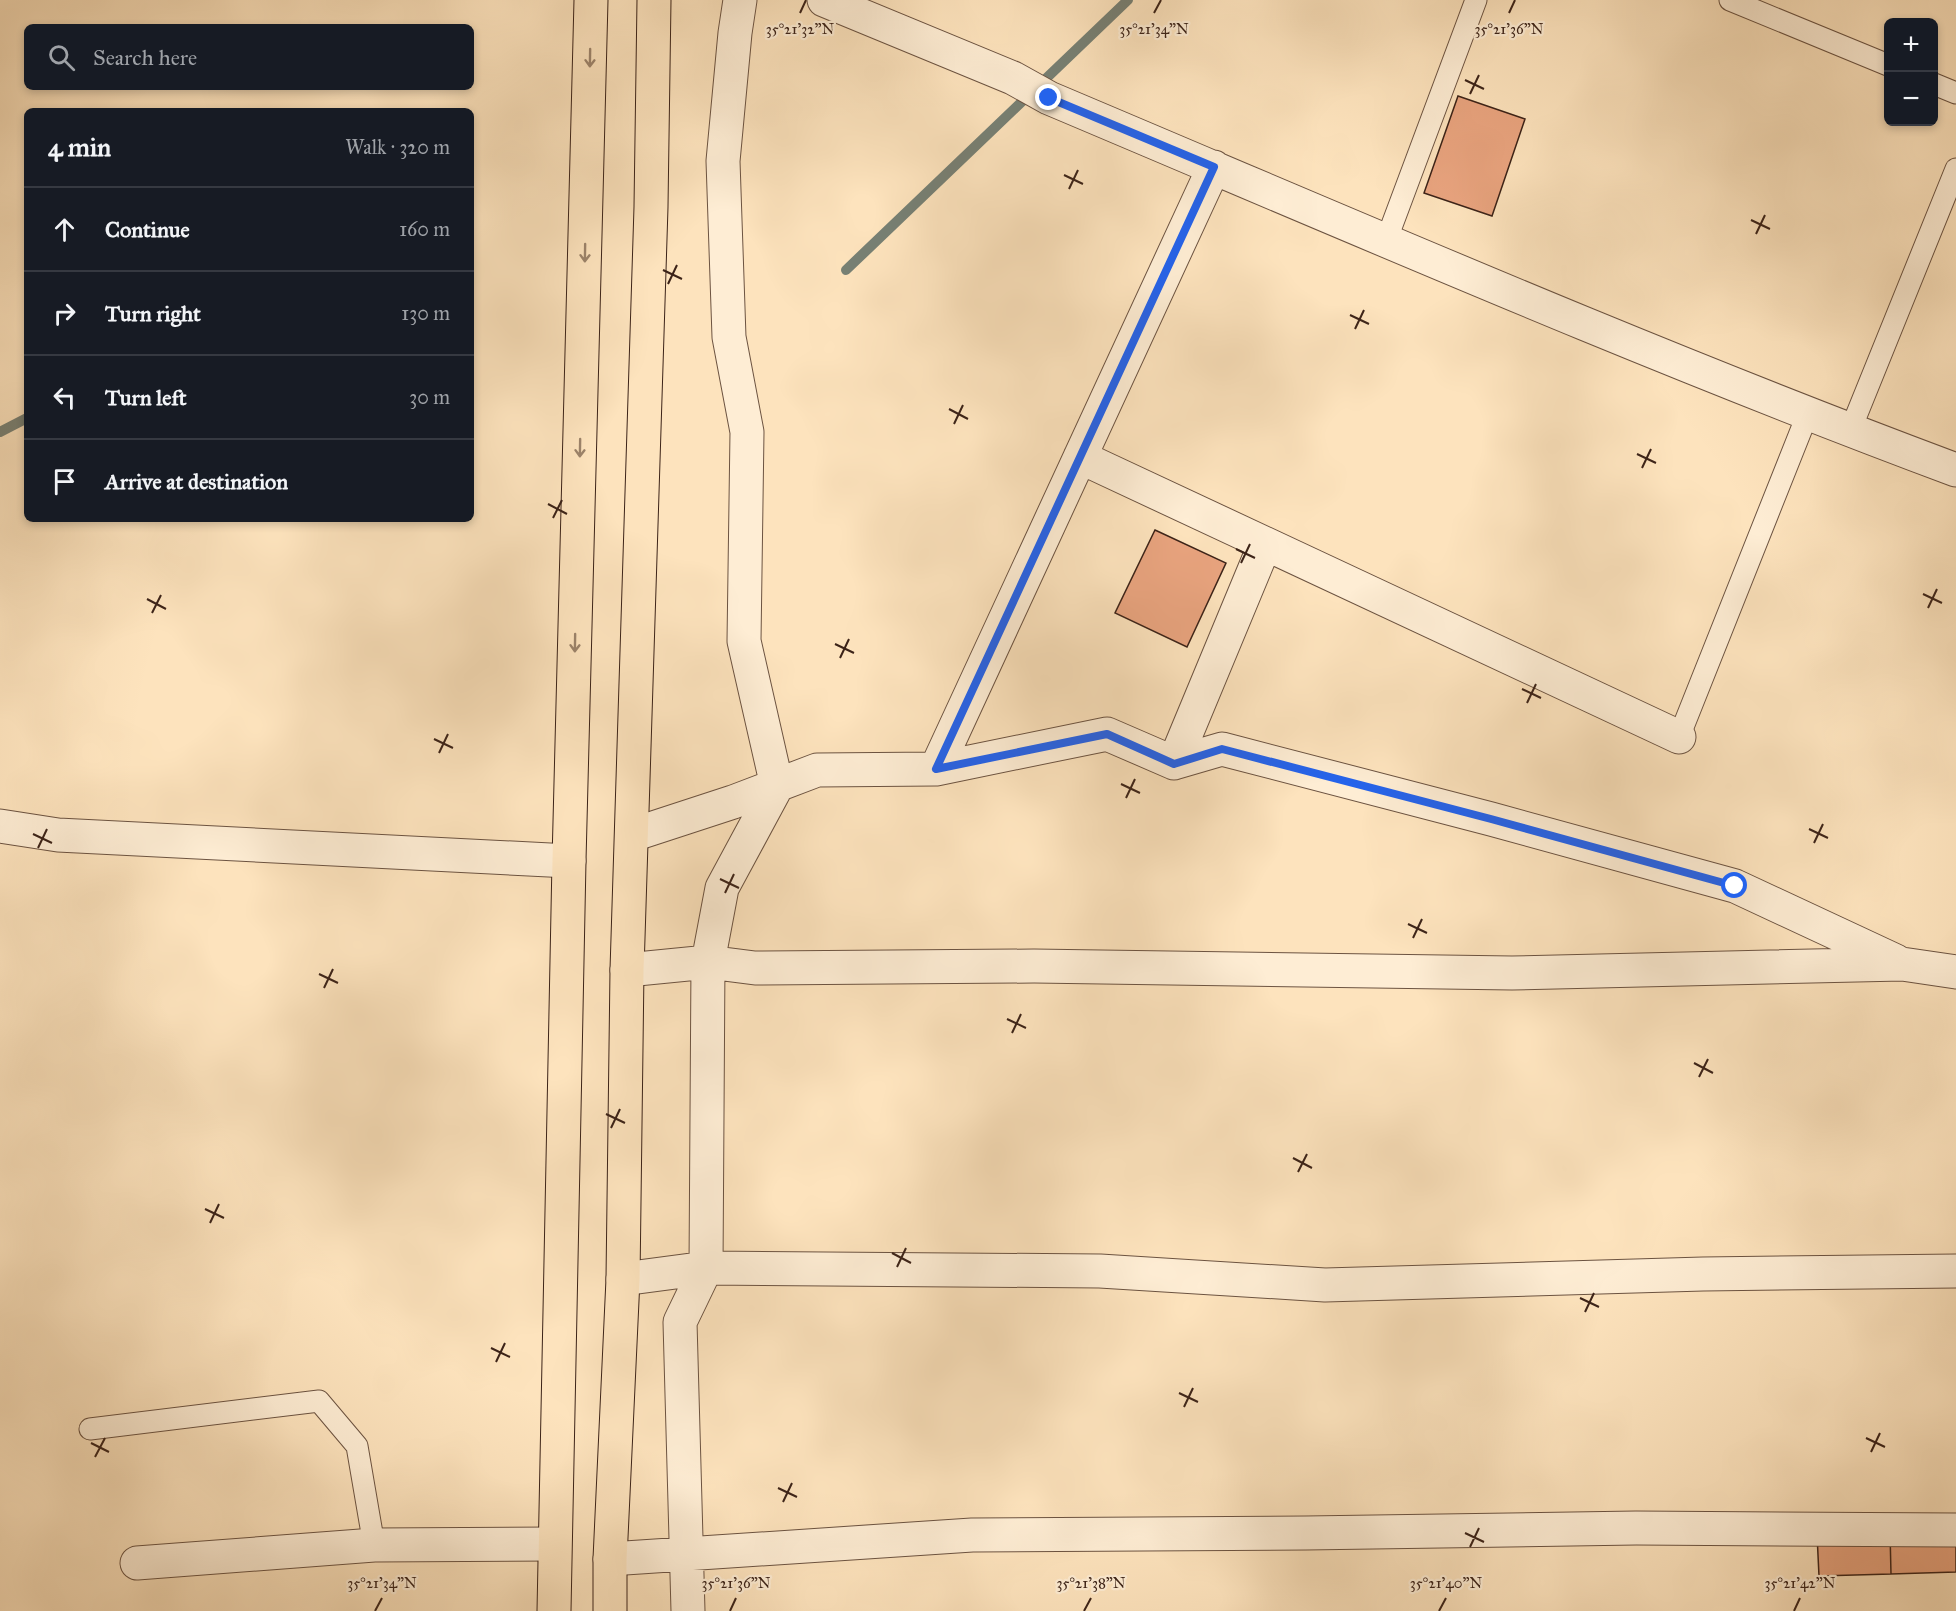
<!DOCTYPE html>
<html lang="en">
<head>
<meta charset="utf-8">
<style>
  :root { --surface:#171b24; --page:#242831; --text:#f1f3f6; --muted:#9ea1a6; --line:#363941 }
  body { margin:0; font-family:"IM FELL Great Primer",serif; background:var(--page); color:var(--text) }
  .controls { position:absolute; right:18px; top:18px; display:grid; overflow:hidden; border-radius:9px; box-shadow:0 3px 9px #0003 }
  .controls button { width:54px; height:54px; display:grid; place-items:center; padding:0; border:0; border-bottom:2px solid var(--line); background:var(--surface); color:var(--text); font:30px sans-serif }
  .stop { position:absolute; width:18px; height:18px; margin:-14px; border:4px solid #2563eb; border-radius:50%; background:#fff }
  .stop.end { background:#2563eb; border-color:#fff; box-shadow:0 2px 6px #0008 }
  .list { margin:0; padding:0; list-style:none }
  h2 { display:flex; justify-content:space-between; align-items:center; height:78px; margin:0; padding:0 24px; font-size:26px }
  h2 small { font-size:20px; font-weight:400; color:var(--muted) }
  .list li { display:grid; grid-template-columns:39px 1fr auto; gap:18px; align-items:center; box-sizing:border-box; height:84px; padding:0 24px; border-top:2px solid var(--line) }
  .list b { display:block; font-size:22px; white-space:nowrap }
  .list em { font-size:20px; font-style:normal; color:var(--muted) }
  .icon { flex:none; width:33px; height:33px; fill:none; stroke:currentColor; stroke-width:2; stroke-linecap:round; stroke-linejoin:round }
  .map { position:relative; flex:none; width:1956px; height:1611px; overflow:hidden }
  .search { position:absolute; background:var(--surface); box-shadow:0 3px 9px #0003; left:24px; top:24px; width:450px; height:66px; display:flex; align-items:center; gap:15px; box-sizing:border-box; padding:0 21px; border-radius:9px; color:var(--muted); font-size:22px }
  .panel { position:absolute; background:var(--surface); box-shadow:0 3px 9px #0003; left:24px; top:108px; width:450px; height:414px; border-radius:9px }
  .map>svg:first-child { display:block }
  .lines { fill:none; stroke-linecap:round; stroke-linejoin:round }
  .stream { stroke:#778074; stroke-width:10 }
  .building { fill:#e9a47f; stroke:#3c2318; stroke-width:1.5 }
  .service-casing { stroke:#6c5341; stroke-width:23 }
  .minor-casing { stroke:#6c5341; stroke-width:35 }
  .trunk-casing { stroke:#3c2318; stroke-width:35 }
  .service { stroke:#feedd4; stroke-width:21 }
  .minor { stroke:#feedd4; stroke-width:33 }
  .trunk { stroke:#fde3bd; stroke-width:33 }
  .oneway { stroke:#9c836a }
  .route { stroke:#2563eb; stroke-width:8 }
  .ticks { fill:none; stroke:#3c2318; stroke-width:2 }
  .ticks-label { font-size:15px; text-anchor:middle; fill:#3c2318; stroke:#feedd4; stroke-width:4.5; stroke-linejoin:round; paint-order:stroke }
</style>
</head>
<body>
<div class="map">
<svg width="1956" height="1611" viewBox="0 0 1956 1611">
  <rect width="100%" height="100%" fill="#fde3bd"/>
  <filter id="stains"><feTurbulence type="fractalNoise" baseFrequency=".00333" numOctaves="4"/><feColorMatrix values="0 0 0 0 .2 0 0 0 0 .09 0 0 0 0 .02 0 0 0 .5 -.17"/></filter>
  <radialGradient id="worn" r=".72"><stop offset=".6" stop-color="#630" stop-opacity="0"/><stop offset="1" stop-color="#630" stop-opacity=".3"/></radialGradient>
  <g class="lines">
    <path class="stream" d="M846,270L1128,0
      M0,432L27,418"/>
  </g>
  <path class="building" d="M1458,96L1525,119L1492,216L1424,193Z
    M1155,530L1226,563L1187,647L1115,613Z
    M1956,1530V1572L1891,1574L1890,1532Z
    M1890,1532L1891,1574L1819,1576L1817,1534Z"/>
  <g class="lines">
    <defs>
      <path id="service" d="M1730,0L1888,65
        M1934,84L1956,93
        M1386,241L1476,0
        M1850,431L1956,169
        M1679,737L1808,413
        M90,1429L319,1401L357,1446L374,1545"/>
      <path id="minor" d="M824,0L1013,78L1049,98C1350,225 1650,356 1956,470
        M1080,457L1679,737
        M1174,763L1265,544
        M936,769L1214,167
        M0,826L58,835L569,861
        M632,835L733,802L817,770L936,769L1107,734L1174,763L1222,749L1491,819L1735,886L1896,961
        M627,970L708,962L755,968L1034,966L1512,973L1902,964L1956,972
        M623,1279L706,1268L1100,1271L1325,1285L1703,1274L1956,1271
        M610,1559L972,1535L1306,1533L1636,1528L1956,1530
        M137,1563L374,1545L554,1544
        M688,1611L680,1322L706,1268L708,962L722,888L777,786L744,641L747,432L729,337L723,161L735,33L740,0"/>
      <path id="trunk" d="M554,1611L569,861L591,0
        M610,1611V1559L623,1279L627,970L651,207L654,0"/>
    </defs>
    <use href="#service" class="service-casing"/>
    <use href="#minor" class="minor-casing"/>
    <use href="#trunk" class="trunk-casing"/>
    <use href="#service" class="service"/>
    <use href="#minor" class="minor"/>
    <use href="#trunk" class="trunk"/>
  </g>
  <defs><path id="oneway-shaft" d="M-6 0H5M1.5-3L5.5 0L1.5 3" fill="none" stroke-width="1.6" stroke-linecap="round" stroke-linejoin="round" transform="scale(1.5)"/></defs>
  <g class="oneway">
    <use href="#oneway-shaft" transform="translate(590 58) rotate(91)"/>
    <use href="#oneway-shaft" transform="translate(585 253) rotate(91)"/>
    <use href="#oneway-shaft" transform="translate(580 448) rotate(91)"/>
    <use href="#oneway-shaft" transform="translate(575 643) rotate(91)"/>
  </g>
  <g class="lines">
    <path class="route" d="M1049,98L1214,167L936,769L1107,734L1174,764L1222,749L1491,819L1735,886"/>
  </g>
  <path class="ticks" d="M800,13L806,0M1154,13L1161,0M1509,13L1515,0M1465,80L1484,89M1470,94L1479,75M1064,175L1083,184M1069,189L1078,170M1751,220L1770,229M1756,234L1765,215M663,270L682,279M668,284L677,265M1350,315L1369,324M1355,329L1364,310M949,409L968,419M954,424L963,405M1637,454L1656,463M1642,468L1651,449M548,504L567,514M553,518L562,500M1236,549L1255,558M1241,563L1250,544M1923,594L1942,603M147,599L166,609M1928,608L1937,589M152,613L161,595M835,644L854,653M840,658L849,639M1522,689L1541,698M1527,703L1536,684M434,739L453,748M439,753L448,734M1121,784L1140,793M1126,798L1135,779M1809,829L1828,838M33,834L52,843M1814,843L1823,824M38,848L47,829M720,879L739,888M725,893L734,874M1408,924L1427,933M1413,938L1422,919M319,974L338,983M324,988L333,969M1007,1019L1026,1028M1012,1033L1021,1014M1694,1063L1713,1073M1699,1077L1708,1059M606,1114L625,1123M611,1128L620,1109M1293,1158L1312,1168M1298,1172L1307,1154M205,1209L224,1218M210,1223L219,1204M892,1253L911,1263M897,1267L906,1248M1580,1298L1599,1307M1585,1312L1594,1293M491,1348L510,1357M496,1362L505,1343M1179,1393L1198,1402M1184,1407L1193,1388M1866,1438L1885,1447M91,1443L109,1452M1871,1452L1880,1433M95,1457L105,1438M778,1488L797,1497M783,1502L792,1483M1465,1533L1484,1542M1470,1547L1479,1528M375,1611L382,1598M730,1611L736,1598M1084,1611L1091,1598M1439,1611L1446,1598M1794,1611L1800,1598"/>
  <g class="ticks-label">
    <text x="800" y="34">35°21'32"N</text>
    <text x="1154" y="34">35°21'34"N</text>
    <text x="1509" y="34">35°21'36"N</text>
    <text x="382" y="1588">35°21'34"N</text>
    <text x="736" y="1588">35°21'36"N</text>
    <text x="1091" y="1588">35°21'38"N</text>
    <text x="1446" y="1588">35°21'40"N</text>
    <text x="1800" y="1588">35°21'42"N</text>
  </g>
  <rect width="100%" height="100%" filter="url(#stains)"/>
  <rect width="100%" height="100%" fill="url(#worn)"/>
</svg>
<div class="controls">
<button>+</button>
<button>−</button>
</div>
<div class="stop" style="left:1735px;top:886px"></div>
<div class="stop end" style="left:1049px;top:98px"></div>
<div class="search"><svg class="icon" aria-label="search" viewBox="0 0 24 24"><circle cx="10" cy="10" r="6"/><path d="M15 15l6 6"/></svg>Search here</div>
<section class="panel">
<h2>4 min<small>Walk · 320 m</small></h2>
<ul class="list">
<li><svg class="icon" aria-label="ahead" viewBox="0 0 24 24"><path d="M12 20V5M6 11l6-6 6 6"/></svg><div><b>Continue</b></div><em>160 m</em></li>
<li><svg class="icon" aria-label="right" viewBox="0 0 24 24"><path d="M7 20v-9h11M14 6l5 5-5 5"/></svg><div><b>Turn right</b></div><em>130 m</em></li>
<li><svg class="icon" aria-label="left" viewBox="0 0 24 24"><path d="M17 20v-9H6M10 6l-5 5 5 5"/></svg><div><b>Turn left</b></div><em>30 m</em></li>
<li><svg class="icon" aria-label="arrive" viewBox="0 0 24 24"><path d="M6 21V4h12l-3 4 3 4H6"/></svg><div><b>Arrive at destination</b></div></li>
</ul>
</section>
</div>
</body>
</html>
